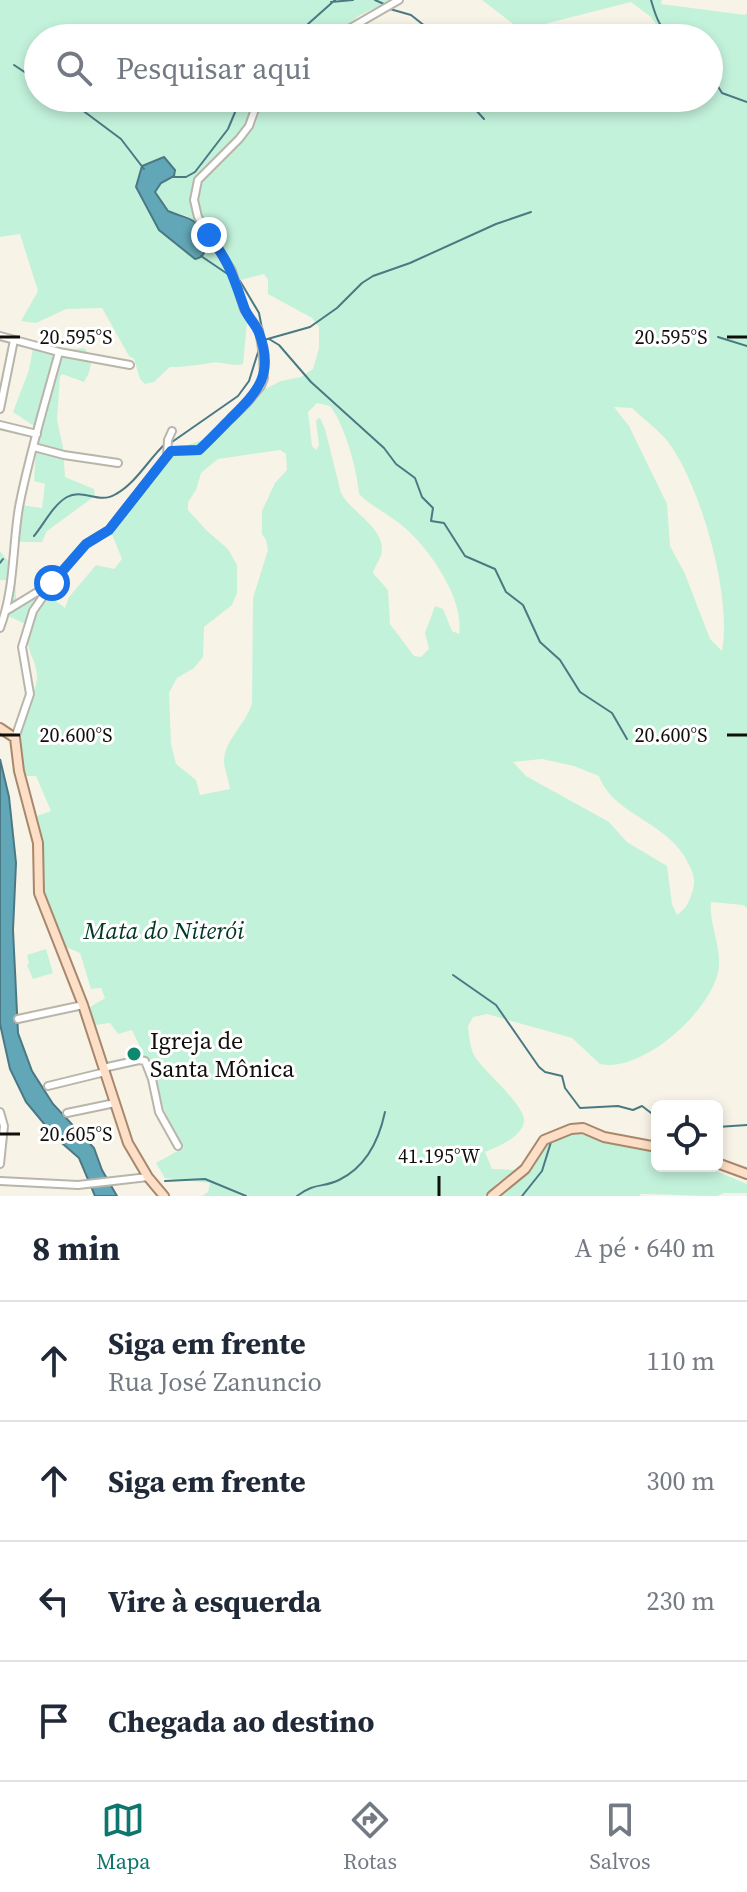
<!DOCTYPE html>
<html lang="pt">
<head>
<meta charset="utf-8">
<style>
  :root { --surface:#fff; --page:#f2f2f3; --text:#1f2937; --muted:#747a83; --line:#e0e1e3; --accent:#0f766e }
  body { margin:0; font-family:"Source Serif 4",serif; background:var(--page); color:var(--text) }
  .controls { position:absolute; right:24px; bottom:24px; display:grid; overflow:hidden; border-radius:12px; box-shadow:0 4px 12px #0003 }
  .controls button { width:72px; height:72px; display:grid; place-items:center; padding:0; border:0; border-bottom:2px solid var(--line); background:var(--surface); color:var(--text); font:40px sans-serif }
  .stop { position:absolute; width:24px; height:24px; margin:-18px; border:6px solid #1a73e8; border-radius:50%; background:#fff }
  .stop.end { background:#1a73e8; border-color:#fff; box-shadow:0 2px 8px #0008 }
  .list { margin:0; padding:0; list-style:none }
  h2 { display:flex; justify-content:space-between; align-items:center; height:104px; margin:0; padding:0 32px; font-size:34px }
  h2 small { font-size:26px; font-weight:400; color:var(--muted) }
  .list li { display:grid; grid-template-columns:52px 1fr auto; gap:24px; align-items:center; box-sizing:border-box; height:120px; padding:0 32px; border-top:2px solid var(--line) }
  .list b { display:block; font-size:30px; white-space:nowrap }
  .list p { margin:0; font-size:26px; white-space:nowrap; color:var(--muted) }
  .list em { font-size:26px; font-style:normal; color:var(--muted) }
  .icon { flex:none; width:44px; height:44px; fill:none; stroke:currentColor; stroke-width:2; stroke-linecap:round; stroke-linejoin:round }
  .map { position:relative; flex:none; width:747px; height:1196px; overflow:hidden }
  .search { position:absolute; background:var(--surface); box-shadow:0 4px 12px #0003; left:24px; right:24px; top:24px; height:88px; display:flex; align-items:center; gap:20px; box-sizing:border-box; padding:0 28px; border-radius:44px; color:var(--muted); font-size:30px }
  .sheet { height:584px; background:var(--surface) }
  nav { display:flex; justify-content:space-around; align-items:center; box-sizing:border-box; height:112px; border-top:2px solid var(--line); background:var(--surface); font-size:22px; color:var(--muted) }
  nav a { display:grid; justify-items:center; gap:4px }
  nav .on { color:var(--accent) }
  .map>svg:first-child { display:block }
  .green { fill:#c3f2db; fill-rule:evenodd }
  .water { fill:#62a7b7; stroke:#4a7984; stroke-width:2 }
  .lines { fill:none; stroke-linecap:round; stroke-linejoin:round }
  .stream { stroke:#4a7984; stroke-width:2 }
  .minor-casing { stroke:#b9b5aa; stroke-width:10 }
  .major-casing { stroke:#a8886c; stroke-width:12 }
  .minor { stroke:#fff; stroke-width:6 }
  .major { stroke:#fcdfc6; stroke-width:8 }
  .route { stroke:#1a73e8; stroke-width:10 }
  .ticks { fill:none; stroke:#110f0c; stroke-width:3 }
  .poi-dot { fill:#0d8a6d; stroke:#fff; stroke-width:3 }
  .labels { text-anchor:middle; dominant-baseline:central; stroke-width:6; stroke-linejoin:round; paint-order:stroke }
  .park-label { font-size:24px; font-style:italic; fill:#013624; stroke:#fff }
  .poi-label { font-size:24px; fill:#110f0c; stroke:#fff; text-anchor:start }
  .ticks-label { font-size:20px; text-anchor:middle; fill:#110f0c; stroke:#fff; stroke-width:6; stroke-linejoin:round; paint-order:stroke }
</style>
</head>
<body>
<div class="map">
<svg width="747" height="1196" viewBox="0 0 747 1196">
  <rect width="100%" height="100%" fill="#f8f3e7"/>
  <path class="green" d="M0,0H392L360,15L332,36L341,38H38V98H709V38H665L651,17L631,2L521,30L482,0H662L661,4L745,15L747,13V908L743,905L711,902C709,923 720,943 719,964C718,1006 643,1074 600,1064L572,1038L487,1014L473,1017L468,1026C469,1035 470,1049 475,1057C484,1071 527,1107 524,1122C521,1138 498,1146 485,1152L492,1169L516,1170L497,1183L487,1196H202L208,1192L210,1183L165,1178L156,1163L183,1148C161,1111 151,1068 132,1030L118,1034L110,1023L95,1025L90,1007L105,998L101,988L91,989L80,953L66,947L41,890L34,817L51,811L36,776H27C16,745 20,731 30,701C33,693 37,685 37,677C36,652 20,652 34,622L23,623L4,614L9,580H0V551L15,570L16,600L42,590L65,608L69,597L96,565L114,569L122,559L111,532L130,496L171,451L214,436L226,420L263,390L281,381L301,377L313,369L319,348V327L312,318L268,294V280L264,274L233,282L247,322L243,364C232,367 222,361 210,363C197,365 185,367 170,367L154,382L145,384L140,379L134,359L129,356L102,308L66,309L36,323L21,321L38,291L20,234L0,237ZM164,157L175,170L172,179L161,183L155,191L168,211L187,216L199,258L195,259L155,224L141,197L137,179L142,166ZM317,403L330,406C345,425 357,470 359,494C372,507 390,515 404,527C429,548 465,600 459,634L452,631L443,609L435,606L425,633L429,649L421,657L414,656L390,624L388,590L373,573C375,565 382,558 382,549C382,526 351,512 341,493L325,429L320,418L317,419L316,422L319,445L316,450L312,446L308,412ZM614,407L632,408C644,420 662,432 671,446C702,491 732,597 722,651L710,639L685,574L670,546L667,504L629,426ZM280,450L286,454L287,470L275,483L262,511V534L266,540L268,550L253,598L252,703C247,723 223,741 224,763C225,771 229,781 230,789L200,795L196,780L176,764L171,744L169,693L177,678L194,668L203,657L204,627L232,605L237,593V565L228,549L206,530L188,510V502L196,490L201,473L218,459ZM542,759L574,766L599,776C613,816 672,822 690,867C694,876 695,880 693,890C689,902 687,908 677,915L672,904L667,866L627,842L609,822L526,776L513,762Z
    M33,348L53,352L84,348C95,358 91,371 84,382L62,374L60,377L57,420L63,447L65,477L94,489L95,496L47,531L42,542H17L21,505L42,508L45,484L34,481L37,428L13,412L29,370Z
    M46,949L53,973L33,979L27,965L29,963L27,955Z
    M572,1132L657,1152V1166H704L747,1184V1193H724L717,1196C691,1196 665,1194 640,1194L641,1196H495L516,1179L543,1142Z"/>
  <path class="water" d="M164,157L175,170L174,176L161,183L155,192L168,211C194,222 195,214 207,245C205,252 203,258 195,259L159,230L136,187L142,166Z
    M0,759L9,797L16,863L13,930L18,1033L32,1071L53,1104L94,1148L102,1170L117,1196H95L79,1158L55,1137L26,1102L10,1069L0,1024Z"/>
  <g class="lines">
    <path class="stream" d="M375,0L384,4
      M651,0C656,17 659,30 676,38
      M331,2L353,0
      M390,9L411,15L440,38
      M300,38L308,24L335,0
      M14,65L38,81
      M709,72L722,93L747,102
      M66,98L121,139L144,169
      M465,98L484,119
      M173,177H186L195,172L228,129L241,98
      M201,256L232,277
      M240,281L259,313L264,339
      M718,337L747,346
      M269,339L279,345L311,382L384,448L396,464L415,478L422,497L433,508L431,521L444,523L465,556L495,569L506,592L523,605L540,642L560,660L580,692L612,713L627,739
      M264,340L310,327L337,308L362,283L373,276L410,263L496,224L531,212
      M172,442L238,396L249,381L259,349
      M34,536C44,524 53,505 67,497C83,488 99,505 116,494C136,483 148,460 165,444
      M0,563L3,559
      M453,975L496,1005L539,1067L545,1072L562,1076L565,1088L580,1108L618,1106L633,1110L642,1106L655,1116L657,1126
      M717,1127L747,1125
      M165,1181L205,1179L246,1196
      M297,1196C315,1182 323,1188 339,1180C366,1167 379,1140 385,1112
      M522,1196L542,1171L551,1142"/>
    <defs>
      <path id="minor" d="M333,38L399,0
        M0,336L59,352L130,365
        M0,409L14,340
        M0,425L37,434
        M34,447L64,455L118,463
        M167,456L168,440L172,431
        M6,611L52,583L86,544L109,530L171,451L199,450L247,403L261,386L264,378L263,355L259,330L244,309L232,271L198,217L194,200L198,180L239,139L249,126L259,98
        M0,628C15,588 12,549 19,507C29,455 45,403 59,352
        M15,738L30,694L22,647L33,611L49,588
        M18,1019L83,1005
        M103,1068L139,1060L145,1061L152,1079L159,1112L178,1146
        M48,1086L105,1072
        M0,1112L4,1126L0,1164
        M67,1113L115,1103
        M0,1181L78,1185L148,1177"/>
      <path id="major" d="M0,728L15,738L19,771L38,843L39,893L83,1005L128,1143L148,1177L164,1196
        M717,1163L747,1174
        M492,1196L525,1169L544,1140L571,1129L583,1128L604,1137L657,1147"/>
    </defs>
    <use href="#minor" class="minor-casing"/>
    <use href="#major" class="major-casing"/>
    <use href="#minor" class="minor"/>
    <use href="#major" class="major"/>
  </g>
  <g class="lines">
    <path class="route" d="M52,583L86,544L109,530L171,451L199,450C210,440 220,429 230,419C257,392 275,375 259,333C256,324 247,317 244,307C233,276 229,262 209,235"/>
  </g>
  <path class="ticks" d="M0,337H20M727,337H747M0,735H20M727,735H747M0,1134H20M439,1176V1196"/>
  <circle class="poi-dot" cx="134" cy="1054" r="8"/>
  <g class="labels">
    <g class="park-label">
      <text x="164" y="930">Mata do Niterói</text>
    </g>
    <g class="poi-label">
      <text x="150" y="1040">Igreja de<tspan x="150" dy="28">Santa Mônica</tspan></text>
    </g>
  </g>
  <g class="ticks-label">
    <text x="76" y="344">20.595°S</text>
    <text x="671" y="344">20.595°S</text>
    <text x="76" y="742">20.600°S</text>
    <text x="671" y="742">20.600°S</text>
    <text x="76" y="1141">20.605°S</text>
    <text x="439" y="1163">41.195°W</text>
  </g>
</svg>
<div class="controls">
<button><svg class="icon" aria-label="locate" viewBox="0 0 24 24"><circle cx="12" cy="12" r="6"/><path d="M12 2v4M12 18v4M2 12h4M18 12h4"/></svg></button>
</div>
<div class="stop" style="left:52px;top:583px"></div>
<div class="stop end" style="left:209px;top:235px"></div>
<div class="search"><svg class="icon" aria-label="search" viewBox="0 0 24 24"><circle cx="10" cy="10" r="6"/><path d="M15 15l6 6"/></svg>Pesquisar aqui</div>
</div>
<section class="sheet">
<h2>8 min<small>A pé · 640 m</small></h2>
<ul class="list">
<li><svg class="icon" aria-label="ahead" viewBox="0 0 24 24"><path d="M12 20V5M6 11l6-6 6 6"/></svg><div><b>Siga em frente</b><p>Rua José Zanuncio</p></div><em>110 m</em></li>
<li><svg class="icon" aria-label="ahead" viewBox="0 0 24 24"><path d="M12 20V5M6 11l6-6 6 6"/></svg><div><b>Siga em frente</b></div><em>300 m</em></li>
<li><svg class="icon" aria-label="left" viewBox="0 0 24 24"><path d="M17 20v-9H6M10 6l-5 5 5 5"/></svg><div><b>Vire à esquerda</b></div><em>230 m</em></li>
<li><svg class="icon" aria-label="arrive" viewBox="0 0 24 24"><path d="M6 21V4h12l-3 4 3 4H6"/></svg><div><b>Chegada ao destino</b></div></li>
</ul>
</section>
<nav>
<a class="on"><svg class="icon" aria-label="map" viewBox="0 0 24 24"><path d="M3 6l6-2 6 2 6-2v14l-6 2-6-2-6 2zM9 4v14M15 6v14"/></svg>Mapa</a>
<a><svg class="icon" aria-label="directions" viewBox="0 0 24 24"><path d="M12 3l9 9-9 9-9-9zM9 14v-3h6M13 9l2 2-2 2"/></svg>Rotas</a>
<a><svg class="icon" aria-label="saved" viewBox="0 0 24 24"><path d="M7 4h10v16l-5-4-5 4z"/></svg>Salvos</a>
</nav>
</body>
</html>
